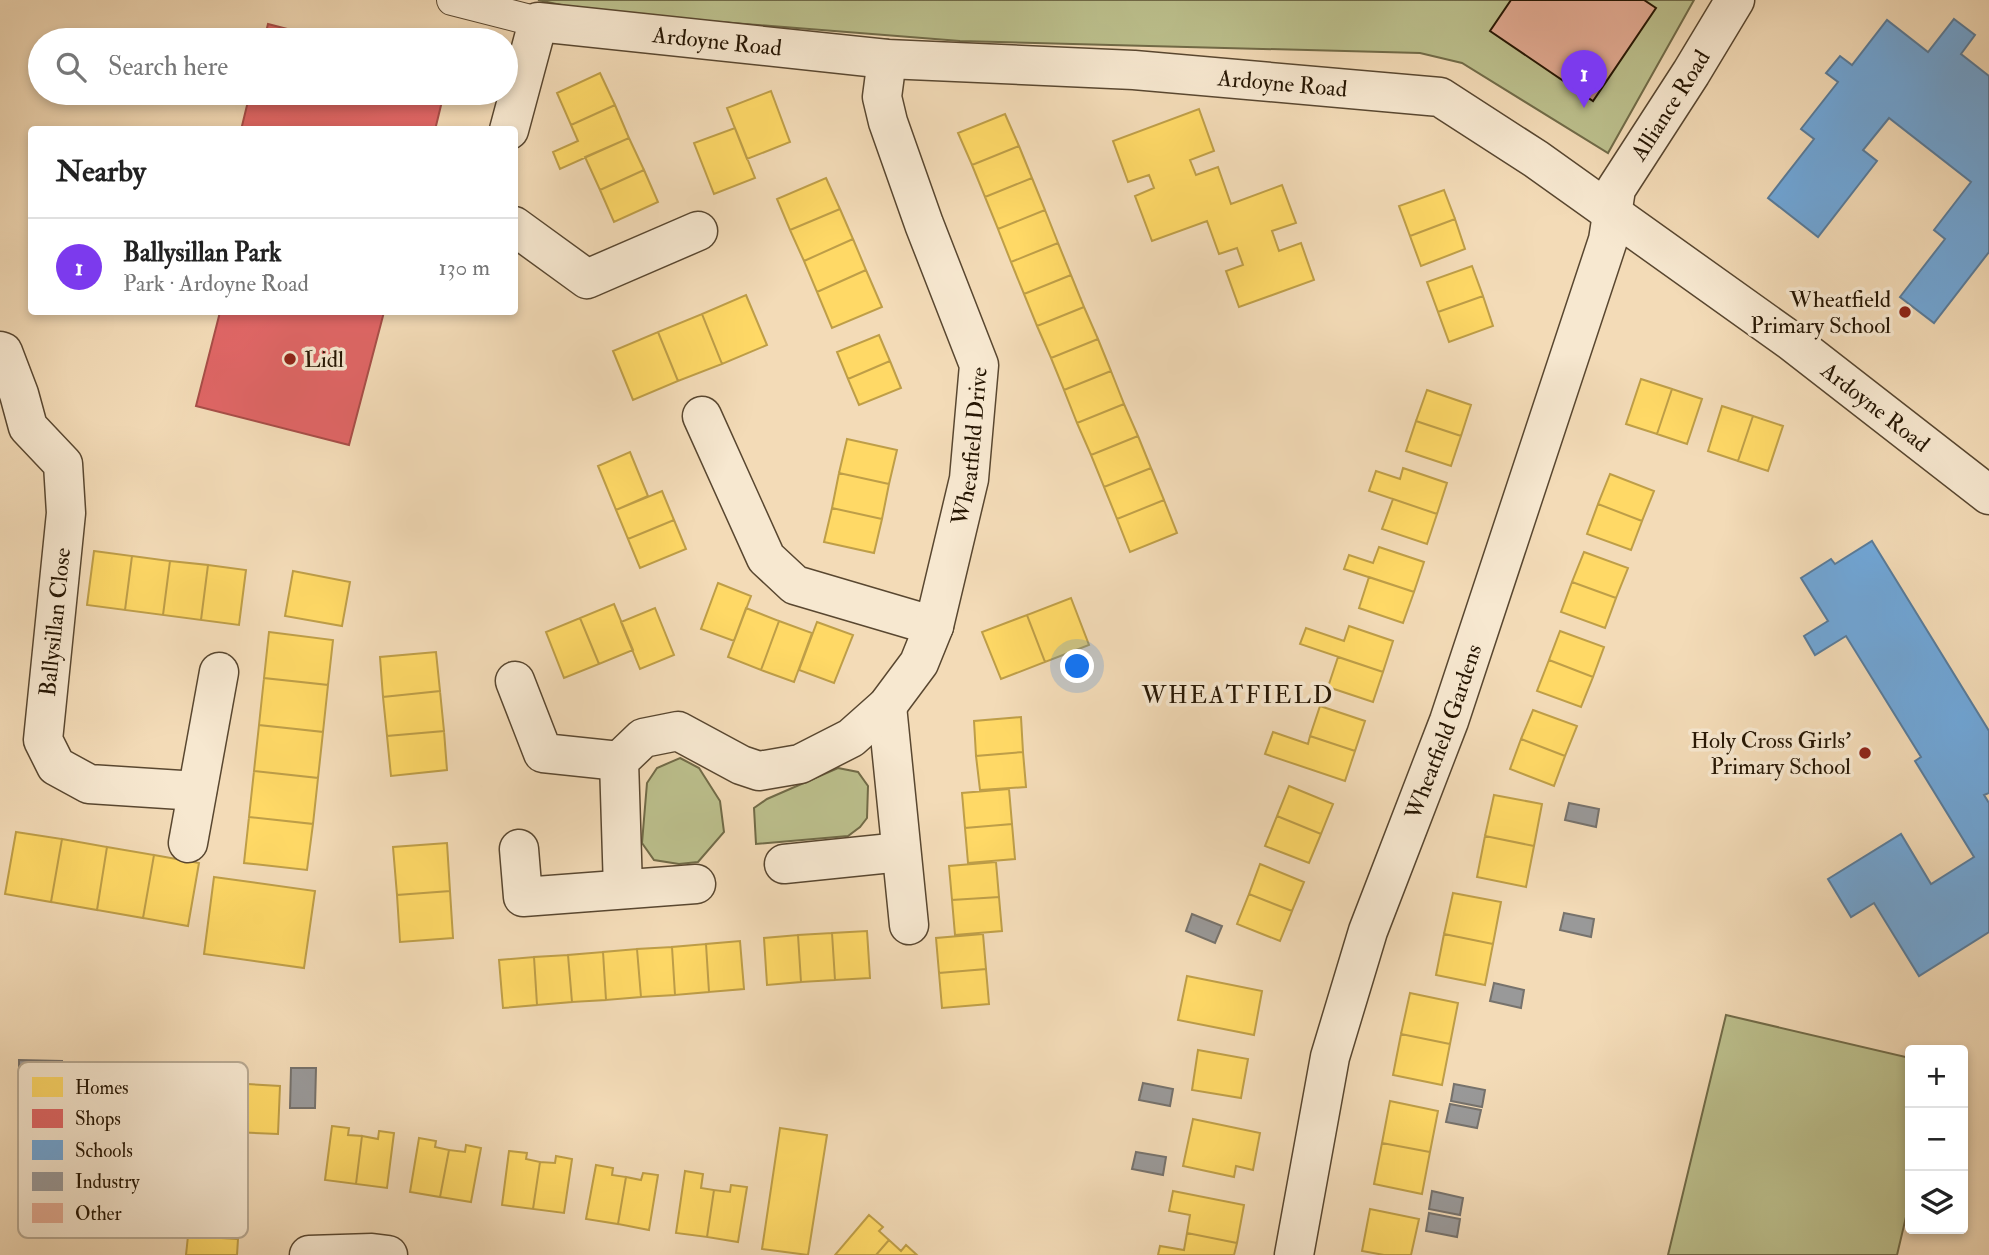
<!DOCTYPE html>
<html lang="en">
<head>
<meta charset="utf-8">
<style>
  :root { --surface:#fff; --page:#f6f6f6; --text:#222; --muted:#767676; --line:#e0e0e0; --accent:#7c3aed }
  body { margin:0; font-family:"IM FELL Double Pica",serif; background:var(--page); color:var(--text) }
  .controls { position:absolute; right:21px; bottom:21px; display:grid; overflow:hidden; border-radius:7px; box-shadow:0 4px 10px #0003 }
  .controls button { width:63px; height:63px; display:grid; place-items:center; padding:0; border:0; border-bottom:2px solid var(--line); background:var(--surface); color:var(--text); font:35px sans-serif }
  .you { position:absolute; left:1078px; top:667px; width:24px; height:24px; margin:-18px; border:5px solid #fff; border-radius:50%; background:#1a73e8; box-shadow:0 0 0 10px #1a73e833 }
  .badge { display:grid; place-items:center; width:46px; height:46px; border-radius:50%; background:var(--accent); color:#fff; font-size:23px; font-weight:700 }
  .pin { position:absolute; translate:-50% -58px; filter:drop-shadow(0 2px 4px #0008) }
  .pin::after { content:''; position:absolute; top:37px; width:24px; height:21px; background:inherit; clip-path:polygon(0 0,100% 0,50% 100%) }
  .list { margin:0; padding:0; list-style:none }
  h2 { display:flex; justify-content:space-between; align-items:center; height:91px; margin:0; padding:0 28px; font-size:30px }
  h2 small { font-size:23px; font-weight:400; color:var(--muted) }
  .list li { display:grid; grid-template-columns:46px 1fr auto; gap:21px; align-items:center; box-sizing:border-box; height:98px; padding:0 28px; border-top:2px solid var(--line) }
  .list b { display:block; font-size:26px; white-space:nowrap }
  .list p { margin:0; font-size:23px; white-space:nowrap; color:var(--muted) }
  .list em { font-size:23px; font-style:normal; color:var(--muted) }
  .icon { flex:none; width:38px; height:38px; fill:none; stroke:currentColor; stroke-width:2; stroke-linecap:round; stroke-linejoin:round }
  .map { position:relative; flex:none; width:1989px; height:1255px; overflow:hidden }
  .search { position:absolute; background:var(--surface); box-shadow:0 4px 10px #0003; left:28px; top:28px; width:490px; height:77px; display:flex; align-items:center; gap:18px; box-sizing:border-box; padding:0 24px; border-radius:38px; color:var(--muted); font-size:26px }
  .panel { position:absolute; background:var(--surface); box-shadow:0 4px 10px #0003; left:28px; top:126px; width:490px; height:189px; border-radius:7px }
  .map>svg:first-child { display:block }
  .green { fill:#bcc08d; stroke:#716b48; stroke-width:2 }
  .homes { fill:#ffd966; stroke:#be9e48; stroke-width:2 }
  .shops { fill:#e06666; stroke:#a84e48; stroke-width:2 }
  .schools { fill:#6fa8dc; stroke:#597c9b; stroke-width:2 }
  .industry { fill:#999; stroke:#76726c; stroke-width:2 }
  .building { fill:#e3ab93; stroke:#261603; stroke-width:2 }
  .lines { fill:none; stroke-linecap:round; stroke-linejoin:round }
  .pedestrian-casing { stroke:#594730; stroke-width:32 }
  .minor-casing { stroke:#594730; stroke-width:41 }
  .pedestrian { stroke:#f7e8d0; stroke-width:30 }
  .minor { stroke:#f7e8d0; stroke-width:38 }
  .poi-dot { fill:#8f2418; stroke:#f7e8d0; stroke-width:2.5 }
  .labels { text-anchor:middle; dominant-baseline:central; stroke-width:7; stroke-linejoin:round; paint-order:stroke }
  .street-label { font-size:23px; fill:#261603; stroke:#f7e8d0 }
  .poi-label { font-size:23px; fill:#261603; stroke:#f7e8d0; text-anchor:end }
  .neighbourhood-label { font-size:24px; letter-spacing:2px; fill:#261603; stroke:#f7e8d0 }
  .key { fill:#f7e8d0; stroke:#b8a992; stroke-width:2 }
  .key-label { font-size:19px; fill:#261603 }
</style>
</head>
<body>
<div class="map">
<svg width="1989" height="1255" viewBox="0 0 1989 1255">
  <rect width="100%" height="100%" fill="#f3dbb7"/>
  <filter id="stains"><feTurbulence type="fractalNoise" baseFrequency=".00286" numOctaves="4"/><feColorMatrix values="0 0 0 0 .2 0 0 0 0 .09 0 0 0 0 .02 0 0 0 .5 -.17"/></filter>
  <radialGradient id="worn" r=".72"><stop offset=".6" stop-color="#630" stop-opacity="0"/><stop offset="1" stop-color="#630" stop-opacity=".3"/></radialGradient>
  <path class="green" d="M538,0H1694L1608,153L1462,63L1420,53L960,41L594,12Z
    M680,758L699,768L720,801L724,832L698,862L679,864L654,860L642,843L647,783L657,768Z
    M838,768L858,772L868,786L867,818L860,827L848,836L756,844L754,808L767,799Z
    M1726,1015L1910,1058V1200L1897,1255H1668Z"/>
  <path class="homes" d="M600,73L615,105L571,125L557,93Z
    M771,91L790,142L747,159L727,108Z
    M615,105L629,138L560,169L553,152L578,141L571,125Z
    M1199,109L1214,151L1190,160L1196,175L1218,167L1231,204L1282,185L1296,223L1272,231L1279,251L1301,243L1314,280L1239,307L1226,271L1243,265L1237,248L1219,254L1207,221L1152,241L1135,196L1154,188L1149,175L1128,182L1113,141Z
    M1005,114L1019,146L972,165L958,133Z
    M735,128L755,178L714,194L694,143Z
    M629,138L644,170L600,190L585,157Z
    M1019,146L1032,178L985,197L972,165Z
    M644,170L658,202L614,222L600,190Z
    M826,178L840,209L790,230L777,199Z
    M1032,178L1045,210L998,229L985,197Z
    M1444,190L1455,219L1410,236L1399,206Z
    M840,209L853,239L804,261L790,230Z
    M1045,210L1058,243L1011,262L998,229Z
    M1455,219L1465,249L1421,266L1410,236Z
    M853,239L866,270L817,292L804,261Z
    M1058,243L1071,275L1024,294L1011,262Z
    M1472,266L1483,296L1438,312L1427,282Z
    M866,270L882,307L832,328L817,292Z
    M1071,275L1084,307L1037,326L1024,294Z
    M746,295L767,345L722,364L702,314Z
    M1483,296L1493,326L1449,342L1438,312Z
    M1084,307L1098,339L1051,358L1037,326Z
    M702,314L722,364L678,381L658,332Z
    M658,332L678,381L633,400L613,351Z
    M879,335L890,361L848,379L837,352Z
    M1098,339L1111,371L1064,390L1051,358Z
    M890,361L901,388L859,405L848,379Z
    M1111,371L1124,404L1077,423L1064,390Z
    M1641,379L1672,389L1657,434L1626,424Z
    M1672,389L1702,399L1687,444L1657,434Z
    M1427,390L1471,405L1461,436L1416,421Z
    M1124,404L1138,436L1091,455L1077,423Z
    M1722,406L1753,416L1738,461L1708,451Z
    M1753,416L1783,426L1768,471L1738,461Z
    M1416,421L1461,436L1451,466L1406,451Z
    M1138,436L1151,468L1104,487L1091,455Z
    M847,439L897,450L889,484L839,473Z
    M630,452L648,496L616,510L598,466Z
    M1151,468L1164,500L1117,519L1104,487Z
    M1403,468L1447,483L1437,514L1369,491L1376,471L1400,479Z
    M839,473L889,484L882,519L832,508Z
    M1610,474L1654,491L1642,521L1598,504Z
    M662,491L674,520L628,539L616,510Z
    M1393,499L1437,514L1427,544L1382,529Z
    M1164,500L1177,533L1130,552L1117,519Z
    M1598,504L1642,521L1631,550L1587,534Z
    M832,508L882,519L874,553L824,542Z
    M674,520L686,549L640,568L628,539Z
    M1379,547L1424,562L1414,592L1344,569L1349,555L1373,563Z
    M94,551L132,556L125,610L87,605Z
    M1584,552L1628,568L1616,598L1572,582Z
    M132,556L170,561L163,615L125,610Z
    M170,561L208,565L201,620L163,615Z
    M208,565L246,570L239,625L201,620Z
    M293,571L350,582L342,626L285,616Z
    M1369,577L1414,592L1403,623L1359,608Z
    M1572,582L1616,598L1605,628L1561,612Z
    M718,583L751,596L734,641L701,629Z
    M1071,598L1089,645L1045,662L1027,615Z
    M614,604L633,650L599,664L580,618Z
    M655,608L674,655L640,669L621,622Z
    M746,608L779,621L761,670L728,657Z
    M1027,615L1045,662L1001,679L982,632Z
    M580,618L599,664L564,678L546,632Z
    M779,621L812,633L794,682L761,670Z
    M817,622L853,635L834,683L799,670Z
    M1349,626L1393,641L1383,672L1300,644L1306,628L1344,641Z
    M1560,631L1604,647L1593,677L1549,660Z
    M269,632L333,640L328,685L264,678Z
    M436,652L440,691L383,697L380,657Z
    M1338,657L1383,672L1373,702L1328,687Z
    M1549,660L1593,677L1581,707L1537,691Z
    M264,678L328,685L323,732L259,725Z
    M440,691L444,731L387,736L383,697Z
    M1320,706L1365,721L1355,751L1310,736Z
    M1533,710L1577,726L1565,756L1521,739Z
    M1021,717L1023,752L976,756L974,721Z
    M259,725L323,732L318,778L254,771Z
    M444,731L447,770L391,776L387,736Z
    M1273,732L1308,744L1310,736L1355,751L1345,781L1265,754Z
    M1521,739L1565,756L1554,786L1510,769Z
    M1023,752L1026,787L980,790L976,756Z
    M254,771L318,778L313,824L249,817Z
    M1289,786L1333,804L1321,834L1277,816Z
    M1009,789L1012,824L965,828L962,793Z
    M1494,795L1542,804L1534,846L1485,836Z
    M1277,816L1321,834L1309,863L1265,846Z
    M249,817L313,824L307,870L244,863Z
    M1012,824L1015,859L968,863L965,828Z
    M16,832L62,839L51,902L5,894Z
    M1485,836L1534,846L1526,887L1477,877Z
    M62,839L107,847L97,910L51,902Z
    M447,843L450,891L397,895L393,847Z
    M107,847L154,855L143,918L97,910Z
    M154,855L199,863L188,926L143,918Z
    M996,862L999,897L952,900L949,866Z
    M1260,864L1304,882L1292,911L1249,894Z
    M214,877L315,891L304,968L204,954Z
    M450,891L453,938L400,942L397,895Z
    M1453,893L1501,902L1493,944L1444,934Z
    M1249,894L1292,911L1280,941L1237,924Z
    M999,897L1002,931L955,935L952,900Z
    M867,931L870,978L835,980L832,933Z
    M832,933L835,980L801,982L798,935Z
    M983,934L986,969L939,973L936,938Z
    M1444,934L1493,944L1485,985L1436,975Z
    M798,935L801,982L767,985L764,938Z
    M740,941L744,989L709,992L706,944Z
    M706,944L709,992L675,995L672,947Z
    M672,947L675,995L641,997L637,949Z
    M637,949L641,997L606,1000L603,952Z
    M603,952L606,1000L572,1002L568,955Z
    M568,955L572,1002L537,1005L534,957Z
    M534,957L537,1005L503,1008L499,960Z
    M986,969L989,1004L942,1008L939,973Z
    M1187,976L1262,991L1254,1035L1178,1020Z
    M1410,993L1458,1003L1450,1044L1401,1034Z
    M1401,1034L1450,1044L1442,1085L1393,1075Z
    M1198,1050L1248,1059L1241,1098L1192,1090Z
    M193,1081L280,1086L278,1134L190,1130Z
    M1390,1101L1438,1111L1430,1152L1382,1143Z
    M1193,1119L1260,1133L1253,1170L1236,1166L1234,1177L1183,1166Z
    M332,1126L349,1128L348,1135L362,1136L356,1184L325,1180Z
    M780,1128L827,1135L808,1255L762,1249Z
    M379,1131L394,1133L387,1188L356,1184L362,1136L378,1139Z
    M419,1138L436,1141L435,1147L449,1150L440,1197L410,1192Z
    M1382,1143L1430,1152L1422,1194L1374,1184Z
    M466,1145L481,1148L471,1202L440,1197L449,1150L465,1152Z
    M509,1151L527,1153L526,1159L540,1162L533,1209L502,1205Z
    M556,1156L572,1159L564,1213L533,1209L540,1162L555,1163Z
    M596,1165L613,1168L612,1175L626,1177L618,1224L586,1219Z
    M685,1171L703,1174L701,1188L714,1190L707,1237L676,1233Z
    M643,1173L658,1175L649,1230L618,1224L626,1177L641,1180Z
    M731,1185L747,1187L738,1242L707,1237L714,1190L730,1192Z
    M1173,1191L1244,1205L1237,1243L1187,1233L1190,1215L1169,1211Z
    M189,1206L241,1209L238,1239L188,1236Z
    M1370,1209L1419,1219L1411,1255H1384L1362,1251Z
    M869,1215L883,1227L879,1231L889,1240L876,1255H835Z
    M1187,1233L1237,1243L1234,1255H1158L1160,1246L1184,1250Z
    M188,1236L238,1239L237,1255H186Z
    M889,1240L901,1251L906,1245L917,1255H876Z"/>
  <path class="shops" d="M268,24L330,40H264Z
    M250,93H444L435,130H241Z
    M220,312H384L349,445L196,406Z"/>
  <path class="schools" d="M1954,19L1975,35L1961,54L1989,76V252L1934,323L1900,297L1945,239L1934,230L1971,182L1889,118L1863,150L1877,161L1818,237L1768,198L1814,139L1801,129L1838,82L1826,73L1840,56L1852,65L1887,20L1928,52Z
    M1872,541L1989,731V793L1984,795L1989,803V932L1919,976L1874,903L1851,917L1828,879L1901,834L1931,884L1974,857L1915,761L1921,757L1846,636L1815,655L1804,636L1828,621L1801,578L1831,559L1835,564Z"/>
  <path class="industry" d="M1569,803L1599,809L1596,827L1565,820Z
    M1564,913L1594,919L1591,937L1560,930Z
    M1192,914L1222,926L1215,943L1186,931Z
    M1494,983L1524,990L1521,1008L1490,1001Z
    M19,1060L62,1061L61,1082L19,1081Z
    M291,1068H316L315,1108H290Z
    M1143,1083L1173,1089L1170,1106L1139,1100Z
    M1454,1084L1485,1090L1482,1107L1451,1101Z
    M1450,1104L1481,1110L1477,1128L1446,1122Z
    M1136,1152L1166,1157L1163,1175L1132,1169Z
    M1432,1191L1463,1198L1460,1215L1429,1209Z
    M1429,1213L1460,1219L1457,1237L1426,1231Z"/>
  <path class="building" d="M1511,0H1644L1656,8L1593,101L1490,31Z"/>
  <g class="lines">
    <defs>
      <path id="pedestrian" d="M452,0L538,22"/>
      <g id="minor">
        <path id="s1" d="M509,130L538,22L887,59L1134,70L1440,97L1536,159L1791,341L1989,495"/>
        <path d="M514,226L587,279L698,231"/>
        <path d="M0,351L3,352L19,394L28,427L63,464L66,513L43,740L56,766L89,784L197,791"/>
        <path d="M702,416L766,558L795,585L934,626"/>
        <path d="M515,681L543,753L619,761"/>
        <path d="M887,706L909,925"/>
        <path d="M188,843L219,672"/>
        <path d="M519,849L523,897L696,884"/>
        <path d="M784,864L901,852"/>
        <path id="s2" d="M623,889L619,761L643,738L678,731L741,765L759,771L800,764L851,738L887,706L919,663L934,626L969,479L979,365L924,224L888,122L882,97L887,59"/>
        <path d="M309,1255L372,1253L388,1255"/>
        <path id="s3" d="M1294,1255L1330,1057L1368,931L1449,721L1608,240L1616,189L1691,73L1735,0"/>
      </g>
    </defs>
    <use href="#pedestrian" class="pedestrian-casing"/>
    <use href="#minor" class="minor-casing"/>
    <use href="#pedestrian" class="pedestrian"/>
    <use href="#minor" class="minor"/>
  </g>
  <g class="poi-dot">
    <circle cx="1905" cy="312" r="7"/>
    <circle cx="290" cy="359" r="7"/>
    <circle cx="1865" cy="753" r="7"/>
  </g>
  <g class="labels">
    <g class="street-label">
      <text stroke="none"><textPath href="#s1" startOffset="292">Ardoyne Road</textPath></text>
      <text stroke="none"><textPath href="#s1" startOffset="859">Ardoyne Road</textPath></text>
      <text stroke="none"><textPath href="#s3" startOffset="1216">Alliance Road</textPath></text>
      <text stroke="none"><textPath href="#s1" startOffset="1552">Ardoyne Road</textPath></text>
      <text stroke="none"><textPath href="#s2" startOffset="712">Wheatfield Drive</textPath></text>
      <text transform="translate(55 622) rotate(-84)">Ballysillan Close</text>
      <text stroke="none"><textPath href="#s3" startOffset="546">Wheatfield Gardens</textPath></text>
    </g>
    <g class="poi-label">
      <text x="1891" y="299">Wheatfield<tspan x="1891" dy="26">Primary School</tspan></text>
      <text x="304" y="359" text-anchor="start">Lidl</text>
      <text x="1851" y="740">Holy Cross Girls'<tspan x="1851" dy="26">Primary School</tspan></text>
    </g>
    <g class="neighbourhood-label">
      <text x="1238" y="695">WHEATFIELD</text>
    </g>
  </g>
  <rect x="18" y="1062" width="230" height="176" rx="10" class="key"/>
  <rect x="32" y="1077" width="31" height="20" fill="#ffd966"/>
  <rect x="32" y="1109" width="31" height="19" fill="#e06666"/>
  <rect x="32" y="1140" width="31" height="20" fill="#6fa8dc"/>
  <rect x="32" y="1172" width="31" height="19" fill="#999"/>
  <rect x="32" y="1203" width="31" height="20" fill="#e3ab93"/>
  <g class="key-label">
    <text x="75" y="1094">Homes</text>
    <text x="75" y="1125">Shops</text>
    <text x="75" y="1157">Schools</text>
    <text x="75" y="1188">Industry</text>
    <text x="75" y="1220">Other</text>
  </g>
  <rect width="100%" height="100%" filter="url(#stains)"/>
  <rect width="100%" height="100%" fill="url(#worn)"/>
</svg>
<div class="controls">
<button>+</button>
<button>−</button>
<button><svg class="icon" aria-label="layers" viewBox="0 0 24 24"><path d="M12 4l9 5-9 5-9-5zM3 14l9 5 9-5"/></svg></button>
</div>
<div class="you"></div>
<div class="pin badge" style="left:1584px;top:108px">1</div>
<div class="search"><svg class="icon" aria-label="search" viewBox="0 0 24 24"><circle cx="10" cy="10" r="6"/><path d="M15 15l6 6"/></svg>Search here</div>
<section class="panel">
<h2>Nearby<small></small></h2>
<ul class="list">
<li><span class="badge">1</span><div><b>Ballysillan Park</b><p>Park · Ardoyne Road</p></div><em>130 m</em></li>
</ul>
</section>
</div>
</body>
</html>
